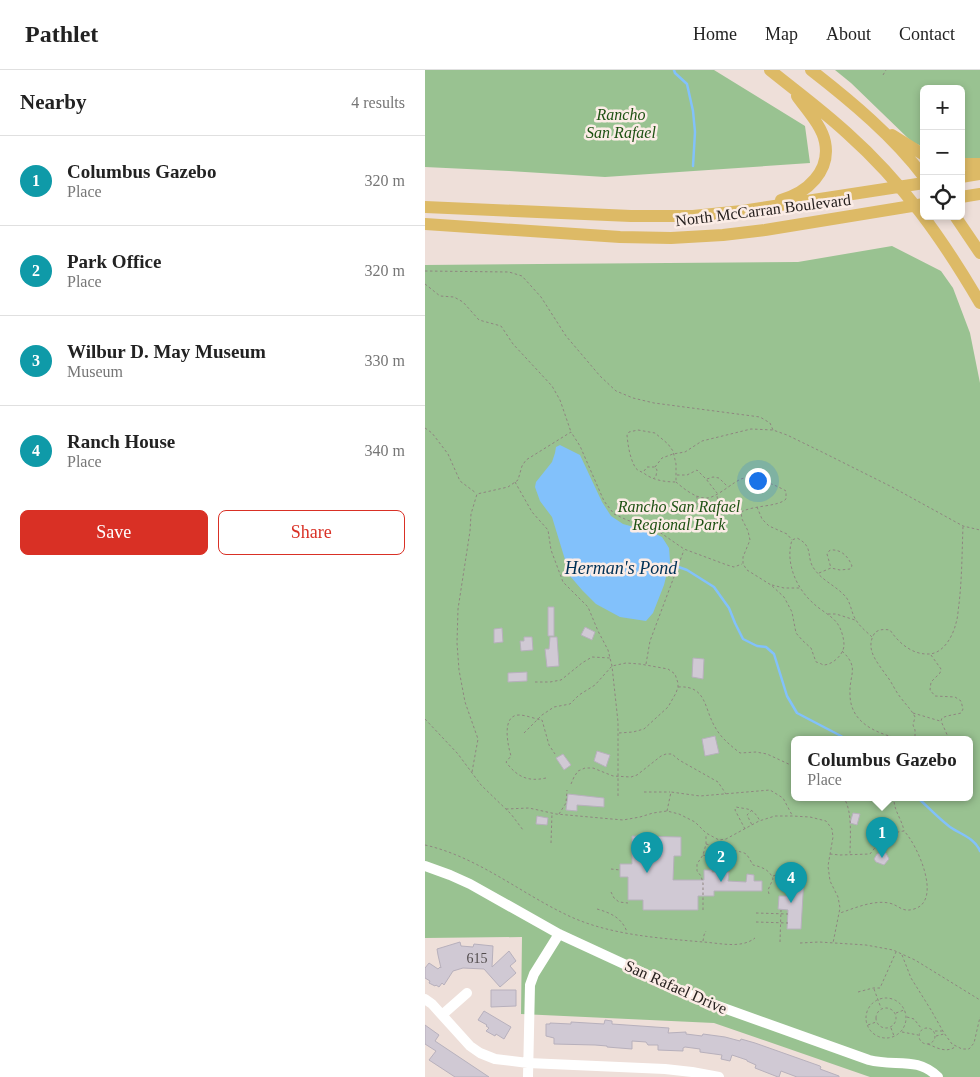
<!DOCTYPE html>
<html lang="en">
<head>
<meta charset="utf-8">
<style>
  :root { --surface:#fff; --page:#f6f6f6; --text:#222; --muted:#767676; --line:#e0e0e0; --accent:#d93025 }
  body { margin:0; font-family:"Times New Roman",serif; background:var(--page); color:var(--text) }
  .controls { position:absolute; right:15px; top:15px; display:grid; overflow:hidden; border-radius:8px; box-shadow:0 2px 8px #0003 }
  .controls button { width:45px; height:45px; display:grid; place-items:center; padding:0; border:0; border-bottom:1px solid var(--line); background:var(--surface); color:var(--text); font:25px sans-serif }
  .you { position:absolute; left:332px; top:410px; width:18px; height:18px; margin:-12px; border:4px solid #fff; border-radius:50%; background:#1a73e8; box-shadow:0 0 0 8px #1a73e833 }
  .badge { display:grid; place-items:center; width:32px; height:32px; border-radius:50%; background:var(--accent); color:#fff; font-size:16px; font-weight:700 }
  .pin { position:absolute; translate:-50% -41px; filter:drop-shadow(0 1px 2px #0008) }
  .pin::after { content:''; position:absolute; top:26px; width:18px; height:15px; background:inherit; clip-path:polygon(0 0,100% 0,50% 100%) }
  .popup { position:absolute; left:366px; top:666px; width:182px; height:65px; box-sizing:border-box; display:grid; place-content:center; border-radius:8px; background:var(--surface); filter:drop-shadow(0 1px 4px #0005); font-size:16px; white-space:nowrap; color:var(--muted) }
  .popup b { font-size:19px; color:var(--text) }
  .popup::after { content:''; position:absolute; left:50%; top:100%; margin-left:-10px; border:10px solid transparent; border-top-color:var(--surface) }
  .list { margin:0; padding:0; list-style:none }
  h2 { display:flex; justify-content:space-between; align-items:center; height:65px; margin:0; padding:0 20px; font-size:21px }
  h2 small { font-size:16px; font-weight:400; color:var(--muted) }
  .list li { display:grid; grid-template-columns:32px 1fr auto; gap:15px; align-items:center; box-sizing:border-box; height:90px; padding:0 20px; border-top:1px solid var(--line) }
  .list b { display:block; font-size:19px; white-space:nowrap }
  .list p { margin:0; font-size:16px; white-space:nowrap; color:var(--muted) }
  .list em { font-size:16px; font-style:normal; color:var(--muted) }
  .actions { display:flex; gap:10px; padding:15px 20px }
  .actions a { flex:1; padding:11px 0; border:1px solid var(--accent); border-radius:8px; text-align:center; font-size:18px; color:var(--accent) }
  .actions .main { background:var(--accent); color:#fff }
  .icon { flex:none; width:28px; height:28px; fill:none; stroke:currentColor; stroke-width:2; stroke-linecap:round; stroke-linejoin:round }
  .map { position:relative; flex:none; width:555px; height:1007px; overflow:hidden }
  header { display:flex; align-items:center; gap:30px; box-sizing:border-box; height:70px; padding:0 25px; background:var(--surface); border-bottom:1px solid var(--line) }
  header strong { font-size:24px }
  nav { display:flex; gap:28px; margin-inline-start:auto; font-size:18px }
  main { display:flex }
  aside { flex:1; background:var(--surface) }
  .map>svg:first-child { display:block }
  .green { fill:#99c291; fill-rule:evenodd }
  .water { fill:#82c1fb }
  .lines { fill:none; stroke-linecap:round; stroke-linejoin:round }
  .stream { stroke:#82c1fb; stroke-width:2.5 }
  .building { fill:#d0c9d4; stroke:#b7b0bc }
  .path { stroke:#8f8580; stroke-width:1; stroke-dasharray:2.5 2.5; stroke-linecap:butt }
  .minor { stroke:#fff; stroke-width:10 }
  .major { stroke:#ddba66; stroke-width:12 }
  .labels { text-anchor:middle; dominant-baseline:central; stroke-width:5; stroke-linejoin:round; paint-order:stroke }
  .number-label { font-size:14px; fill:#514b4c }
  .park-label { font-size:16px; font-style:italic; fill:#1d5112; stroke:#fbece6 }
  .street-label { font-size:16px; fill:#27211f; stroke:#fbece6 }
  .water-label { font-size:18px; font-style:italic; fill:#003156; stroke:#fbece6 }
</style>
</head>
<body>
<header>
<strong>Pathlet</strong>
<nav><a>Home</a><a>Map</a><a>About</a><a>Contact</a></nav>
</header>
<main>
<aside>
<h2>Nearby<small>4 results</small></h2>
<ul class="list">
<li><span class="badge" style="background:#0f9aa8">1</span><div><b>Columbus Gazebo</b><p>Place</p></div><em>320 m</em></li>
<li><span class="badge" style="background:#0f9aa8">2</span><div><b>Park Office</b><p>Place</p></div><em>320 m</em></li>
<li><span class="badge" style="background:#0f9aa8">3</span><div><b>Wilbur D. May Museum</b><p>Museum</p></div><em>330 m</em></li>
<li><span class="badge" style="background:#0f9aa8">4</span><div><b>Ranch House</b><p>Place</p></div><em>340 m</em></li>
</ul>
<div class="actions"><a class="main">Save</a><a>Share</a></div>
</aside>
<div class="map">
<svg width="555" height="1007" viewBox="0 0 555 1007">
  <rect width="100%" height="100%" fill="#eedfd9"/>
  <path class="green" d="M0,0H289L380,56L385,93L180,107L84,101L0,97Z
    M410,0H555V89H536V19H499V77L487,72L426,13Z
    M467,176L516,201L528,218L545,263L555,313V1007H445L289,953L96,944L97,867L0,868V195L373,192ZM370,669H544V727H370Z"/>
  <path class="water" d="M135,375L155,385L177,432L186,446L198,454L227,462L237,467L244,478L245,491L239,515L228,543L221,551L195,547L171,534L157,520L145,506L127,447L115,431L110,417L111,412L127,392L130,383L131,377Z"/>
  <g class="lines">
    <path class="stream" d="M249,0L250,3L262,14L268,41L270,62L268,96
      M245,494L262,500L289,517L304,538L310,553L318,569L332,576L341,577L349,584L362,626L372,643L416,666L420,669
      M492,727C503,737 513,748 525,757C535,764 550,768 555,781"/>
  </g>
  <path class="building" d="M123,537H129V566H123Z
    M160,557L170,562L167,570L156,565Z
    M77,558L78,572L69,573V559Z
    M99,567H107L108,580L96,581L95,571H99Z
    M125,567H132L134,596L122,597L120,579H124Z
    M268,588L279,589L278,609L267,607Z
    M102,602V611L83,612V603Z
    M290,666L294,683L280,686L277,669Z
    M172,681L185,685L181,697L169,691Z
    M138,684L146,695L139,700L131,688Z
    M143,724L179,728V737L152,735V741L141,740Z
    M428,743L435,744L432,755L425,753Z
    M112,746L123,748L122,755L111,754Z
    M207,766L256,767V786H249L248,810H279V800H287V802H304L303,811L321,812L322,804L329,805V811H337V821H289V826H273V840H218V830H203V807H195V794H207Z
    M456,782L461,783L464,789L459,795L451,792L449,789L452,784Z
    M365,807L379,808L376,859H362L363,840L353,839L354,826H364Z
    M35,872L36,876L48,877L49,874L68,876L67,897L84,881L91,891L85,896L91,903L75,917L59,899L38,898L28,901L19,915L17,913L14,917L11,915L10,916L4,913L5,911L0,908V898L4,893L13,899L15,897L16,898L13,885L12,879Z
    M66,920H91V936L66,937Z
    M59,941L86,957L79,969L71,964L70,966L61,961L64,958L61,956L62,955L53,950Z
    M180,950L187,951V954L244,958L243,963L261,962V964L277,966L278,964L300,967L315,971L316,969L330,973L395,996L396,997L395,999L414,1006V1007H372L356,1001L354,1007H353L330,998L331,995L322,991V990L307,985L305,991L296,989L297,985L275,982V979L260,977L258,978V981L233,980V975H223L221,972L207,971V979L182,977V976L170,975L129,974V968L121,966V954H125V953L146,954V952L179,954Z
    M0,955L14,965L10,971L64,1007H30L4,990L11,981L0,974Z"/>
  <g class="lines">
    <path class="path" d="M458,5L461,0
      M0,201L84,202L97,206L116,227L141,266L175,306L191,321L208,328L229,333L335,347L345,353L348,360
      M0,214L15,226L29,227L38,232L54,250L76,256L88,274L127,316L135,330L146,362
      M0,358L7,363L23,384L35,411L51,423
      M213,360L230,363L243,374L248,381L251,394V412C240,412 228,410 220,404C216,401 212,401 210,397C205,388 203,376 202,365L204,362Z
      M230,397L237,388L248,384L260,382L277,371L326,359L348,360L362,365L397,382L467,417L538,456L555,460
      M219,401L222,397H230L232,400L231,406L229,408
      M252,405H262L272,400L281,409L292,423
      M282,409L288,407L294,408L303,417
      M90,412L107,442L123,460L126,480L138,512L163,537L173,561L183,580L187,596L193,652V727
      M251,412C258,418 271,429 282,428C289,428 303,417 309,413C314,410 318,407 324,408C333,408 353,416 361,421V429C353,437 329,435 316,442L317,449L323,461L325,470L318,487V494L322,500L346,515L359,527L367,542L371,563L378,571L386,578L391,592C392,592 397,594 398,595C408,595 419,584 419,575C419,568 416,558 412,553C406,545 395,540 388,533C371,518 360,492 367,470L372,468C390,477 380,488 390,500C398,511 411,516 420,526C426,532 426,543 431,550C435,557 442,562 447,567
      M272,426V434L274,439C282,441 287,440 293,435L292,425
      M332,437L337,449L344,456L362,464L367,470
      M394,503L406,498L415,500L425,499L427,496C423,486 416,479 405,480L402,484L406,498
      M347,515L359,518H375
      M403,544H411L430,550
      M417,581C435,598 424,604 425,624C425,653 451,663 475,669
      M506,585L516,599L515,603L506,612L505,620L510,626L530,627L536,631L538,639L536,643C529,645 523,645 517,648L516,651L524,669
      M221,594L225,571L259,480
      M110,612H125L136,610L157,593L167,587L185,588
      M253,617C282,615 279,639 290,657C296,668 305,675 315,683L331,682L342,684L370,697
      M488,643L515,651
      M0,649L33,684L56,715L86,744L98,760
      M99,663L117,645L129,637L145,634L154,625L170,615L187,596L201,593L215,594L243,599L250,604L253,613V617L251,623L243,637L219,659L208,662L194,663
      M486,669L490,667V660L488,655L490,647C486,639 481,635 476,628C470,621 467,612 461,605C453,593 441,581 448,566C451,559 458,559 465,560C473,572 486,584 502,584C518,585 528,566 531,553C533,547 533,540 534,534C537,508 537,482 538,456
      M47,702L53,669L40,632L34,600L32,573L33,539L45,461L46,444L52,424L83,417L93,410L97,396L101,390L146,362L155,376L179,431L189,444L202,450L233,461L259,479L302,495L309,497L317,494
      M121,708C103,712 92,707 81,692L86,686C83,676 76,645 94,645C101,645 110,649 117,650L124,675L130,684
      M146,714L149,707L153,701L160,698H168L188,706L206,707L212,705L236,686L241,684H247L254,690L293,712L301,724
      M219,722H245
      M418,727C428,739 425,769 425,785
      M469,727C468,740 477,749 479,761
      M81,739L104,738L131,744L198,750L215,747L228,743L242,741L254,744L270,752L281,763L294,770L301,769L334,751L350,746H367L385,747L401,751L407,759L408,767L403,796L405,811L413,827L415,838L408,873
      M327,740L322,745L327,755
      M242,741L246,722L275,726L345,720L358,728L367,745
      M134,744L141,733L142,720
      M320,759L310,740L311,737C325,740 327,737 335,751
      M126,773L127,743
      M281,774L289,776
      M0,775C53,787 95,823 144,846C185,865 233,868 278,872C295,873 316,879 330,868
      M405,784L415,785L445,784C453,773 465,762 479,761C492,774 518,831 489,839C477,843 474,835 464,833C448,830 430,838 415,843
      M278,785L296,790V777C303,780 317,781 321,784C324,787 326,792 328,795C337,797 345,800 348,809L343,820L344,824
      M287,786L289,777H296
      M186,799L195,800
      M348,806L355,804L358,802V796
      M186,822L189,828L194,832L203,833
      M172,839C186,843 197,848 202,862
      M278,840V813L276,806L272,801V794L278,785L281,774V764
      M331,843L363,844
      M331,852L363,853
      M278,871L279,865L281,861
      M355,872L356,840
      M375,873L394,872L441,875L468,880L490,890L555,930
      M477,885L486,908L506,940L519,963L527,974L537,979H544L549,973L555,947
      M449,919L456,938
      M433,922L448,918H455L471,882
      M441 948a20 20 0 1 1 40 0a20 20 0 1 1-40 0Z
      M451 948a10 10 0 1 1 20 0a10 10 0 1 1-20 0Z
      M471,943L479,940
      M482,947L489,949L496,958
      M443,955L451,952
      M494 966a8 8 0 1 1 16 0a8 8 0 1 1-16 0Z
      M466,958L469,966
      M510,961H518
      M477,962L493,965
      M511,966L519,964
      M503,974C512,978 521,983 530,977"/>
    <path class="minor" d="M0,796L25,805L45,814L134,864L279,931L444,990C470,997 492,986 513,1007
      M0,929L7,934L45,976L55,983L70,989L103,993L240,999L267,1002L294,1007
      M17,945L42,923
      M103,1007L105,915L109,904L134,864"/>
    <path class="major" d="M345,0C371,21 397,40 422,63C478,113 517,168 555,233
      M386,0C426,31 469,67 499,107
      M467,65L499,85
      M536,94H555
      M536,107L555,104
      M536,127L555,124
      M356,130C382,123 406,101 400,72C397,56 381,39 372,26
      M0,137L206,146H268L317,141L499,113
      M530,146L555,183
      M0,154L195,167L246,168L298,165L340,160L499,134"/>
  </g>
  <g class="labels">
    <g class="number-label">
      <text x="52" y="888">615</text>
    </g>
    <g class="park-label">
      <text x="196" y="44">Rancho<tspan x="196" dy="18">San Rafael</tspan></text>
      <text x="254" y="436">Rancho San Rafael<tspan x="254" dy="18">Regional Park</tspan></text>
    </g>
    <g class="street-label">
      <text transform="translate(338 140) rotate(-7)">North McCarran Boulevard</text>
      <text transform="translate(251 917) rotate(24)">San Rafael Drive</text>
    </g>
    <g class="water-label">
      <text x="196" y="498">Herman's Pond</text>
    </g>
  </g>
</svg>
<div class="controls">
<button>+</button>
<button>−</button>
<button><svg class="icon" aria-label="locate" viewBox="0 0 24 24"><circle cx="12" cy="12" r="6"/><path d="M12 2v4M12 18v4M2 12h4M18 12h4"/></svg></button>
</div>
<div class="you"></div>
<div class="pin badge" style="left:457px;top:788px;background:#0f9aa8">1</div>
<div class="popup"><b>Columbus Gazebo</b>Place</div>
<div class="pin badge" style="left:296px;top:812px;background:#0f9aa8">2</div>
<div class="pin badge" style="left:222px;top:803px;background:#0f9aa8">3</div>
<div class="pin badge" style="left:366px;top:833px;background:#0f9aa8">4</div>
</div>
</main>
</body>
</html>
